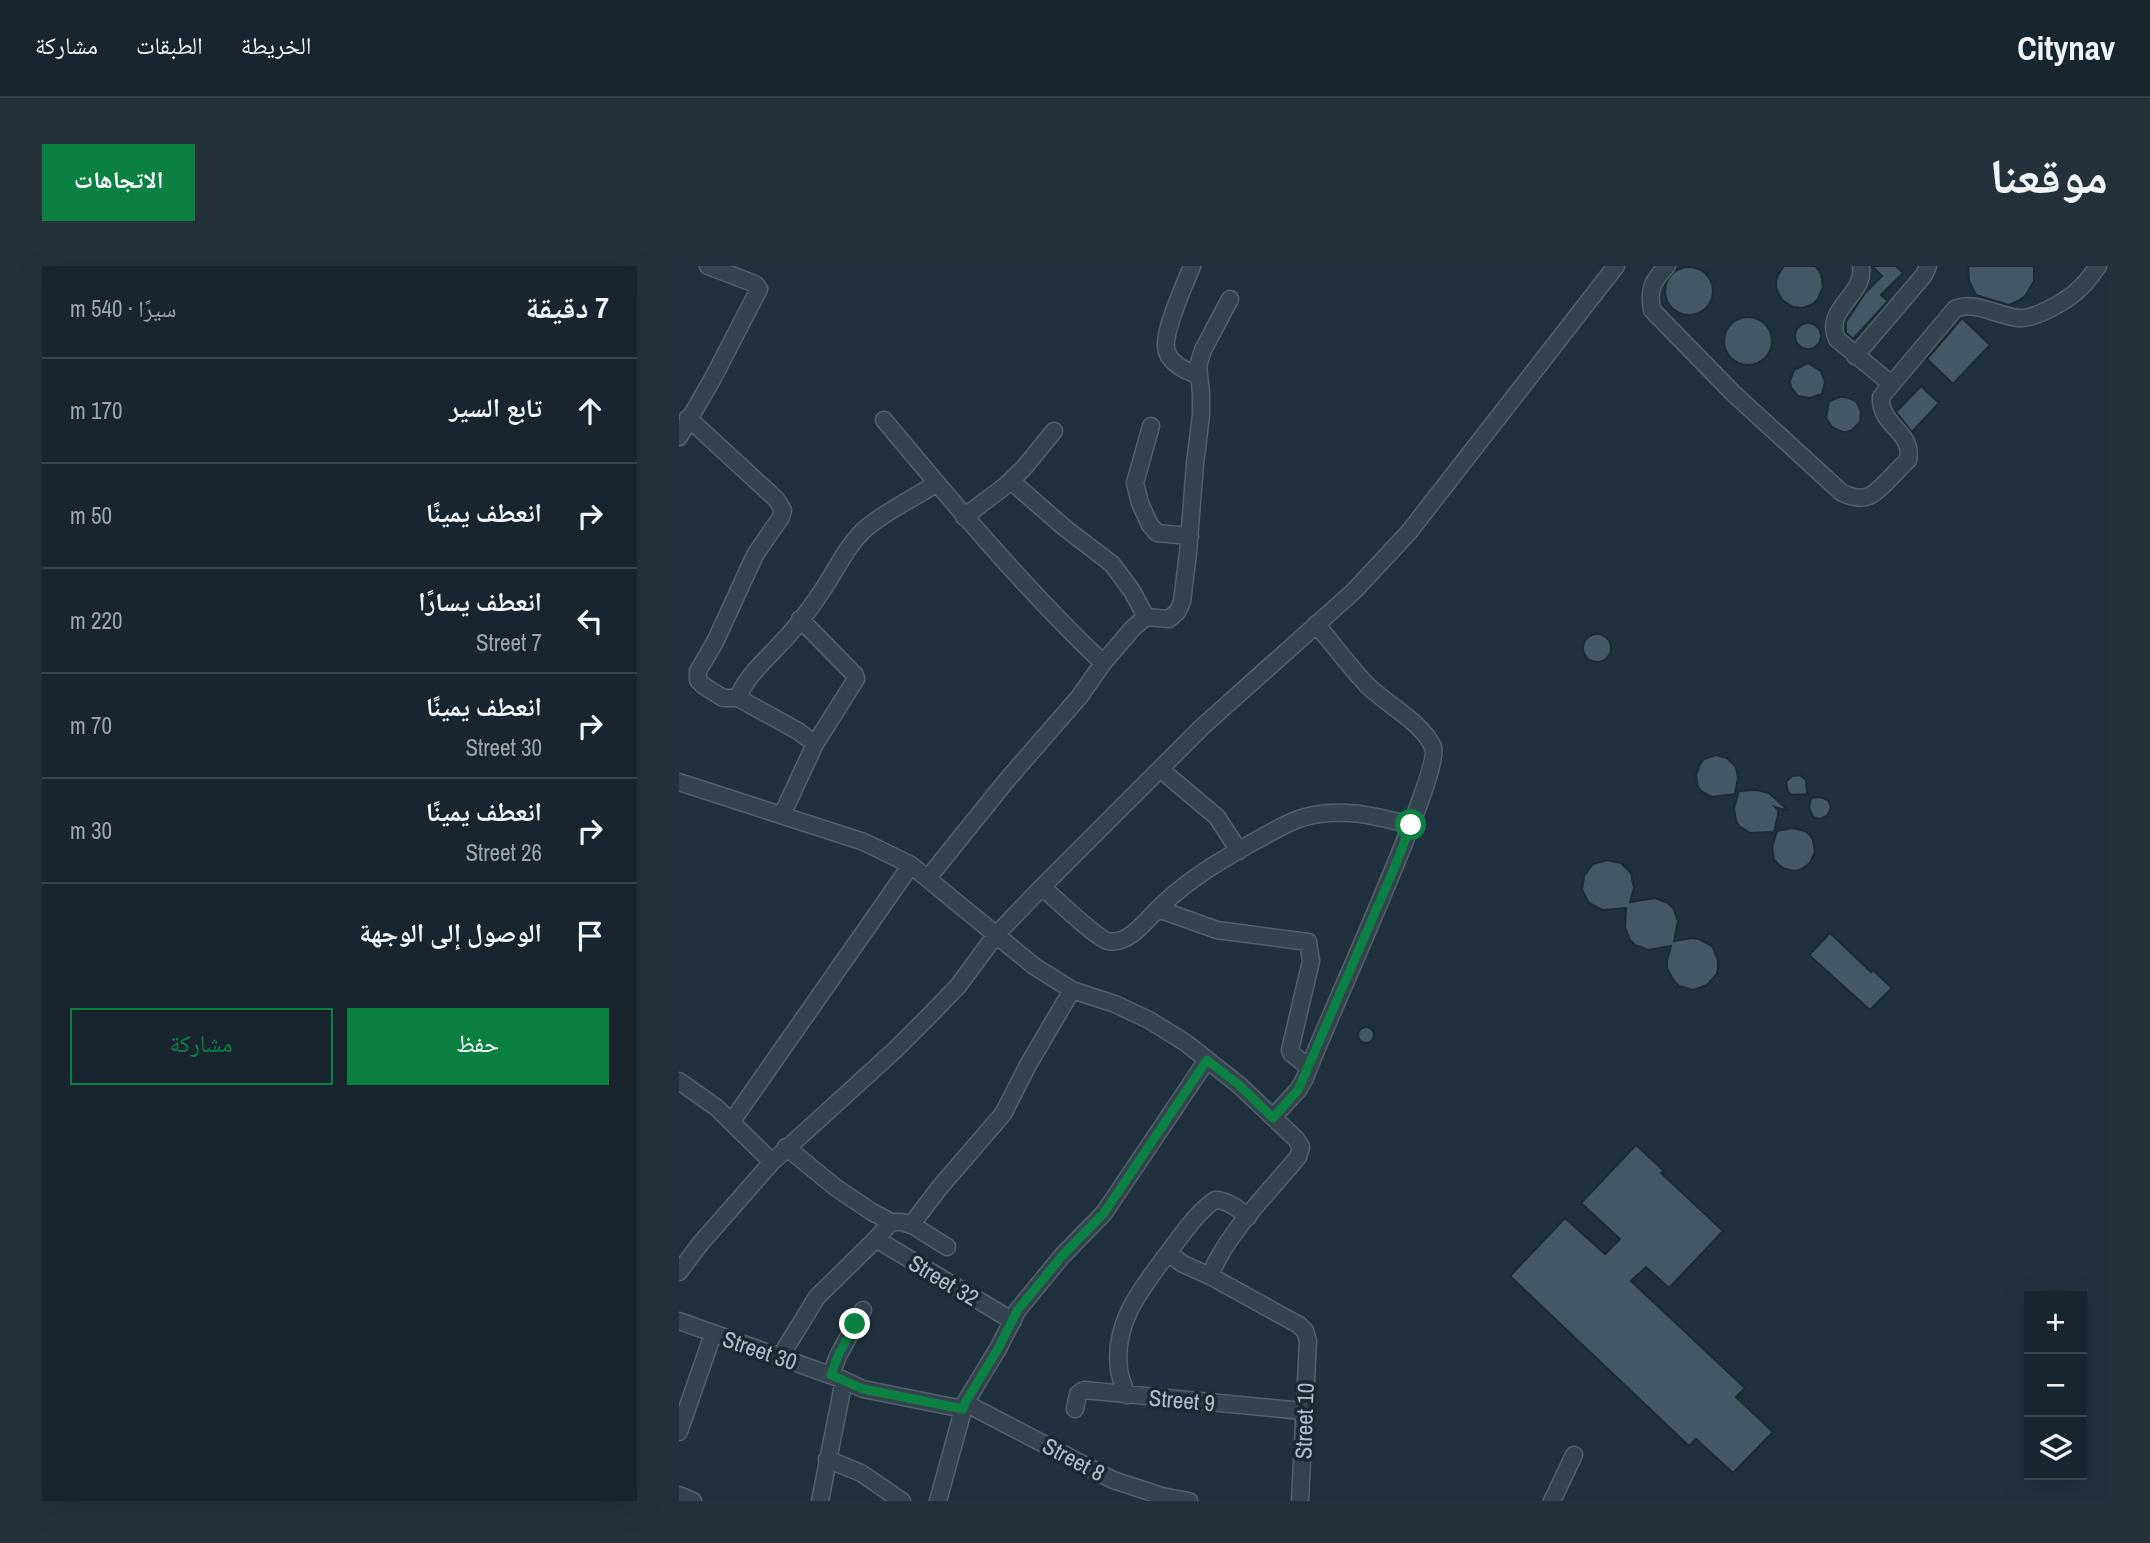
<!DOCTYPE html>
<html lang="ar">
<head>
<meta charset="utf-8">
<style>
  :root { --surface:#18252e; --page:#25313a; --text:#f1f3f6; --muted:#9fa5aa; --line:#36424a; --accent:#0b8043 }
  body { margin:0; font-family:"Archivo Narrow","Noto Naskh Arabic",sans-serif; background:var(--page); color:var(--text); direction:rtl }
  .controls { position:absolute; right:21px; bottom:21px; display:grid; overflow:hidden; border-radius:0px; box-shadow:0 7px 28px #0002 }
  .controls button { width:63px; height:63px; display:grid; place-items:center; padding:0; border:0; border-bottom:2px solid var(--line); background:var(--surface); color:var(--text); font:35px sans-serif }
  .stop { position:absolute; width:21px; height:21px; margin:-16px; border:5px solid #0b8043; border-radius:50%; background:#fff }
  .stop.end { background:#0b8043; border-color:#fff; box-shadow:0 2px 7px #0008 }
  .list { margin:0; padding:0; list-style:none }
  h2 { display:flex; justify-content:space-between; align-items:center; height:91px; margin:0; padding:0 28px; font-size:30px }
  h2 small { font-size:23px; font-weight:400; color:var(--muted) }
  .list li { display:grid; grid-template-columns:46px 1fr auto; gap:21px; align-items:center; box-sizing:border-box; height:105px; padding:0 28px; border-top:2px solid var(--line) }
  .list b { display:block; font-size:26px; white-space:nowrap }
  .list p { margin:0; font-size:23px; white-space:nowrap; color:var(--muted) }
  .list em { font-size:23px; font-style:normal; color:var(--muted) }
  .actions { display:flex; gap:14px; padding:21px 28px }
  .actions a { flex:1; padding:16px 0; border:2px solid var(--accent); border-radius:0px; text-align:center; font-size:24px; color:var(--accent) }
  .actions .main { background:var(--accent); color:#fff }
  .icon { flex:none; width:38px; height:38px; fill:none; stroke:currentColor; stroke-width:2; stroke-linecap:round; stroke-linejoin:round }
  .map { position:relative; flex:none; width:1429px; height:1235px; overflow:hidden; direction:ltr; border-radius:0px }
  header { display:flex; align-items:center; gap:42px; box-sizing:border-box; height:98px; padding:0 35px; background:var(--surface); border-bottom:2px solid var(--line) }
  header strong { font-size:33px }
  nav { display:flex; gap:38px; margin-inline-start:auto; font-size:24px }
  .intro { display:flex; align-items:center; justify-content:space-between; box-sizing:border-box; height:168px; padding:0 42px }
  h1 { margin:0; font-size:49px }
  .button { padding:18px 32px; border-radius:0px; background:var(--accent); color:#fff; font-size:24px; font-weight:700 }
  main { display:flex; gap:42px; padding:0 42px }
  aside { flex:1; background:var(--surface); border-radius:0px; box-shadow:0 7px 28px #0002 }
  .map>svg:first-child { display:block }
  .building { fill:#445764; stroke:#1c2a33; stroke-width:2 }
  .lines { fill:none; stroke-linecap:round; stroke-linejoin:round }
  .minor-casing { stroke:#52606a; stroke-width:19 }
  .minor { stroke:#34434d; stroke-width:16 }
  .route { stroke:#0b8043; stroke-width:9 }
  .labels { text-anchor:middle; dominant-baseline:central; stroke-width:7; stroke-linejoin:round; paint-order:stroke }
  .street-label { font-size:23px; fill:#afbdc9; stroke:#1a2831 }
</style>
</head>
<body>
<header>
<strong>Citynav</strong>
<nav><a>الخريطة</a><a>الطبقات</a><a>مشاركة</a></nav>
</header>
<div class="intro"><h1>موقعنا</h1><a class="button">الاتجاهات</a></div>
<main>
<div class="map">
<svg width="1429" height="1235" viewBox="0 0 1429 1235">
  <rect width="100%" height="100%" fill="#20313d"/>
  <path class="building" d="M1105,0H1136L1138,2L1142,8L1144,21L1139,33L1134,38L1124,42L1114,41L1103,34L1097,22V15L1099,9Z
    M1193,0H1217L1224,7L1202,29L1209,35L1174,73L1167,67V56L1186,27L1203,10Z
    M1289,0H1355V15L1347,29L1341,34L1330,39L1297,29L1290,15Z
    M986 25a24 24 0 1 1 48 0a24 24 0 1 1-48 0Z
    M1045 75a24 24 0 1 1 48 0a24 24 0 1 1-48 0Z
    M1283,52L1311,79L1274,118L1248,93Z
    M1116 70a13 13 0 1 1 26 0a13 13 0 1 1-26 0Z
    M1129,97L1142,105L1146,116L1143,128L1131,132L1119,130L1112,121L1111,115L1115,104Z
    M1242,120L1260,137L1233,166L1217,146Z
    M1161,131H1167L1177,135L1182,145L1181,156L1173,164L1168,166H1163L1153,161L1147,152L1150,135Z
    M904 382a14 14 0 1 1 28 0a14 14 0 1 1-28 0Z
    M1037,489L1048,492L1057,501L1059,512L1056,528L1033,531L1023,526L1019,521L1017,509L1021,498L1025,493Z
    M1121,509L1127,514L1128,528L1114,529L1109,526L1107,516L1113,510Z
    M1078,524L1090,527L1110,545L1096,541L1099,544V549L1095,566L1071,567L1060,560L1057,555L1055,542L1060,525Z
    M1141,531L1149,534L1152,542L1148,550L1141,553L1134,551L1130,541L1132,532Z
    M1114,562L1126,565L1131,569L1134,574L1136,586L1131,597L1121,604L1115,605L1104,602L1099,598L1095,593L1093,581L1098,565Z
    M928,594L942,597L952,607L955,622L951,636L976,632L989,637L994,642L999,655L995,675L1013,672L1020,673L1033,680L1039,694V701L1038,708L1028,719L1014,724L1000,720L995,715L988,702V695L992,680L969,684L956,679L951,674L946,661L947,642L923,644L910,637L903,624L905,610L914,598Z
    M1151,667L1192,706L1194,704L1213,722L1191,744L1130,689Z
    M679 769a8 8 0 1 1 16 0a8 8 0 1 1-16 0Z
    M957,879L985,905L982,907L1044,965L990,1022L967,1001L952,1015L1066,1122L1057,1131L1094,1166L1054,1207L1017,1173L1010,1180L831,1010L886,952L926,988L941,973L902,937Z"/>
  <g class="lines">
    <defs>
      <path id="minor" d="M513,0C506,18 485,63 487,81C488,96 506,105 519,109
        M988,0C974,15 969,22 973,44L1054,127L1162,226C1169,230 1181,234 1190,230C1199,227 1220,202 1229,194C1235,165 1200,160 1202,131L1276,43C1295,34 1319,50 1339,52C1355,54 1387,35 1398,25C1406,18 1413,9 1419,0
        M1182,0C1187,29 1144,43 1158,73L1212,118
        M1176,90L1245,9L1249,0
        M9,152L97,233L104,244L102,251L76,289L36,376L19,405V414L25,420L44,432H59
        M205,154C275,238 345,322 424,397
        M472,160L456,217L461,237L471,259L478,267L511,270
        M0,171L34,112L80,23L76,18L29,0
        M332,215L386,262L433,298L453,325L467,351
        M285,251L326,220L344,203L375,165
        M136,478L119,465L59,432C67,410 87,394 102,377C118,361 133,340 145,322C158,302 168,280 185,264C206,245 234,233 258,217
        M481,503L538,551L560,585
        M0,516L185,576L232,599L355,700L393,724L436,738L470,754L507,777L560,819L617,873L622,881L619,891C591,925 546,969 531,1010L620,1059L626,1065L629,1075L621,1235
        M103,549L136,478L177,413L176,409L121,353
        M249,612L328,514L401,430L424,397L454,362L467,351L490,353L498,346L503,336L509,287L516,198L522,149V127L519,100L524,84L551,33
        M363,621C376,632 417,672 429,675C446,679 463,660 473,649C503,617 540,595 578,574C593,566 610,555 626,551C663,541 696,550 732,559
        M479,643L538,664L629,676L632,695L611,784L612,787L629,801
        M0,815L38,842L93,896
        M594,851L619,824L626,812C642,766 764,506 754,481C743,456 707,438 688,419C670,400 654,378 637,358
        M53,855L232,599
        M107,881L156,921L193,946L212,956H223L235,960L268,981
        M232,959L261,921L324,848L349,799L393,724
        M197,973L334,1055
        M489,987L504,998L531,1010
        M0,1006L21,978L93,896L216,784L252,748L279,720L316,670L363,621L523,461L675,325L730,266L937,0
        M0,1055L165,1114L184,1123L284,1143
        M101,1091L138,1031L197,973L212,956
        M152,1109L159,1090L184,1044
        M448,1129C445,1121 441,1112 440,1103C434,1056 463,1022 489,987C503,969 517,947 536,934C548,934 560,943 569,951
        M286,1137L434,1214L483,1230L510,1235
        M396,1143L399,1128L405,1124L624,1145
        M0,1166L34,1068
        M148,1193L182,1207L223,1235
        M0,1229L14,1235
        M141,1235L165,1114
        M259,1235L286,1137L320,1081L338,1045L383,990L425,947L528,794
        M873,1235L895,1189"/>
    </defs>
    <use href="#minor" class="minor-casing"/>
    <use href="#minor" class="minor"/>
  </g>
  <g class="lines">
    <path class="route" d="M176,1058L159,1090L152,1109L184,1123L284,1143L286,1137L320,1081L338,1045L383,990L425,947L528,794L560,819L594,852L619,824L714,605L732,559"/>
  </g>
  <g class="labels">
    <g class="street-label">
      <text transform="translate(265 1014) rotate(31)">Street 32</text>
      <text transform="translate(81 1084) rotate(19)">Street 30</text>
      <text transform="translate(503 1134) rotate(5)">Street 9</text>
      <text transform="translate(625 1155) rotate(-88)">Street 10</text>
      <text transform="translate(395 1193) rotate(28)">Street 8</text>
    </g>
  </g>
</svg>
<div class="controls">
<button>+</button>
<button>−</button>
<button><svg class="icon" aria-label="layers" viewBox="0 0 24 24"><path d="M12 4l9 5-9 5-9-5zM3 14l9 5 9-5"/></svg></button>
</div>
<div class="stop" style="left:732px;top:559px"></div>
<div class="stop end" style="left:176px;top:1058px"></div>
</div>
<aside>
<h2>7 دقيقة<small>سيرًا · 540 m</small></h2>
<ul class="list">
<li><svg class="icon" aria-label="ahead" viewBox="0 0 24 24"><path d="M12 20V5M6 11l6-6 6 6"/></svg><div><b>تابع السير</b></div><em>170 m</em></li>
<li><svg class="icon" aria-label="right" viewBox="0 0 24 24"><path d="M7 20v-9h11M14 6l5 5-5 5"/></svg><div><b>انعطف يمينًا</b></div><em>50 m</em></li>
<li><svg class="icon" aria-label="left" viewBox="0 0 24 24"><path d="M17 20v-9H6M10 6l-5 5 5 5"/></svg><div><b>انعطف يسارًا</b><p>Street 7</p></div><em>220 m</em></li>
<li><svg class="icon" aria-label="right" viewBox="0 0 24 24"><path d="M7 20v-9h11M14 6l5 5-5 5"/></svg><div><b>انعطف يمينًا</b><p>Street 30</p></div><em>70 m</em></li>
<li><svg class="icon" aria-label="right" viewBox="0 0 24 24"><path d="M7 20v-9h11M14 6l5 5-5 5"/></svg><div><b>انعطف يمينًا</b><p>Street 26</p></div><em>30 m</em></li>
<li><svg class="icon" aria-label="arrive" viewBox="0 0 24 24"><path d="M6 21V4h12l-3 4 3 4H6"/></svg><div><b>الوصول إلى الوجهة</b></div></li>
</ul>
<div class="actions"><a class="main">حفظ</a><a>مشاركة</a></div>
</aside>
</main>
</body>
</html>
